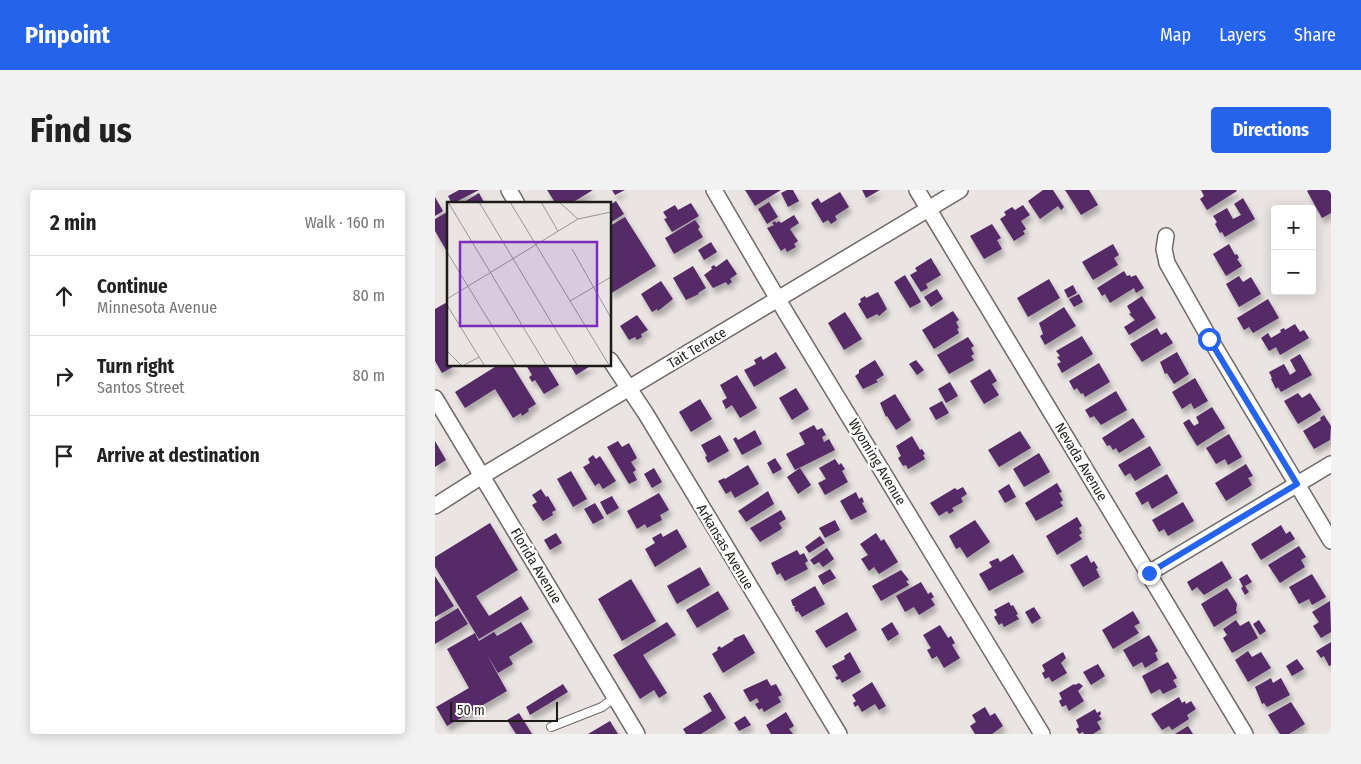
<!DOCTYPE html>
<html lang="en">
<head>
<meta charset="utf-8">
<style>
  :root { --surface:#fff; --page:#f2f2f2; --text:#222; --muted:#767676; --line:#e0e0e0; --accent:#2563eb }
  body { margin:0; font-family:"Fira Sans Condensed",sans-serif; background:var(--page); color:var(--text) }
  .controls { position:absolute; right:15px; top:15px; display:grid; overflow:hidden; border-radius:5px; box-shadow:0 2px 12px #0003 }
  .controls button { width:45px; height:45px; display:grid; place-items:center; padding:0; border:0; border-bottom:1px solid var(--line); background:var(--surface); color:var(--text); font:25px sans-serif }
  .scale { position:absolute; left:15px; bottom:12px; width:108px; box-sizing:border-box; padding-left:5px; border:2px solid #1d1c1b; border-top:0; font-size:14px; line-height:18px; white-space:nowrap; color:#1d1c1b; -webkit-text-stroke:4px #fff; paint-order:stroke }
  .stop { position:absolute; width:15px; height:15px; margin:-11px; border:4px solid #2563eb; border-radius:50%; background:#fff }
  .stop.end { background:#2563eb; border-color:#fff; box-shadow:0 1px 5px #0008 }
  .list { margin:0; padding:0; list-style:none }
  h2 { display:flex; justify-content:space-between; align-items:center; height:65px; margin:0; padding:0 20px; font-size:21px }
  h2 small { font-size:16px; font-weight:400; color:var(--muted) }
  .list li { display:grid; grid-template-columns:32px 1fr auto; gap:15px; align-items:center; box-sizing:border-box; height:80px; padding:0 20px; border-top:1px solid var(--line) }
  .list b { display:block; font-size:19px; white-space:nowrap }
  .list p { margin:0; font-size:16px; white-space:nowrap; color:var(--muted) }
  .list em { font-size:16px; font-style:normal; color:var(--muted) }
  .icon { flex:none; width:28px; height:28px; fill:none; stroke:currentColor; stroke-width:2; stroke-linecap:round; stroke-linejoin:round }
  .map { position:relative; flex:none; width:896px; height:544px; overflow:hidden; border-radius:5px }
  header { display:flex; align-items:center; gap:30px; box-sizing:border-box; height:70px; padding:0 25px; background:var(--accent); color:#fff }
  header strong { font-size:24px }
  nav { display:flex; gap:28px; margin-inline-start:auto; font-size:18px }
  .intro { display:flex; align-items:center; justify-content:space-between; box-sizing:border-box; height:120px; padding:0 30px }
  h1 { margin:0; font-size:35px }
  .button { padding:12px 22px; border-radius:5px; background:var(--accent); color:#fff; font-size:18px; font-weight:700 }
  main { display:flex; gap:30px; padding:0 30px }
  aside { flex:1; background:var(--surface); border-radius:5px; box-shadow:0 2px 12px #0003 }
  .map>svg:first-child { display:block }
  .building { fill:#542966; filter:url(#shadow) }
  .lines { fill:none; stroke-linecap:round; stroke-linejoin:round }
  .service-casing { stroke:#6f6a68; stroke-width:10 }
  .minor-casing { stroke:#6f6a68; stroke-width:18 }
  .service { stroke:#fff; stroke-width:8 }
  .minor { stroke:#fff; stroke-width:15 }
  .route { stroke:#2563eb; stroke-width:6 }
  .labels { text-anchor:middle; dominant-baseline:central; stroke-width:5; stroke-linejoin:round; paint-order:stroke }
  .street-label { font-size:14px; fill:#1d1c1b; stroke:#fff }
  .inset-road { fill:none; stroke:#989593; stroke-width:1 }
  .view { fill:#7b2cbf; fill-opacity:0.15; stroke:#7b2cbf; stroke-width:2.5 }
  .inset-edge { fill:none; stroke:#1d1c1b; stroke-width:2.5 }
</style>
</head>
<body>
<header>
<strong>Pinpoint</strong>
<nav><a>Map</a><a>Layers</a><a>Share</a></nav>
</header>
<div class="intro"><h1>Find us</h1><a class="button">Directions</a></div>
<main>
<aside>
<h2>2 min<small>Walk · 160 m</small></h2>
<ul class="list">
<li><svg class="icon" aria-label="ahead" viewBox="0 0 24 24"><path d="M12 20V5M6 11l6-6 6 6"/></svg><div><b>Continue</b><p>Minnesota Avenue</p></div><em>80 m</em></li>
<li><svg class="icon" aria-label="right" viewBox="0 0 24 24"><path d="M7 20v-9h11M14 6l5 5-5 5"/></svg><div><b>Turn right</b><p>Santos Street</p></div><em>80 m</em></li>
<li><svg class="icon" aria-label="arrive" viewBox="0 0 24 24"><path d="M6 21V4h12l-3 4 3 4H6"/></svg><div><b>Arrive at destination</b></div></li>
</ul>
</aside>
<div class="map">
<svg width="896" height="544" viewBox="0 0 896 544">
  <defs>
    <filter id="shadow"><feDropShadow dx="3" dy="5.5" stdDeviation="2.5" flood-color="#0004"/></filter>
  </defs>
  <rect width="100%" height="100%" fill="#eae5e3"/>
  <path class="building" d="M24,0H44L17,14L13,6Z
    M112,0H158L135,14H121Z
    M177,0H190L180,5Z
    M310,0H346L320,16Z
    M352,0H358L364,11L353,17L346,3Z
    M427,0H445L431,8Z
    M608,0H618L629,17L626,20L623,16L605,29L593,11Z
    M630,0H654L663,15L646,25Z
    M766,0H801L802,1L772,20L765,9L769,6Z
    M874,0H896V23L887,28L872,1Z
    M405,2L414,17L400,26L402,30L396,34L393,30L388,33L376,13L383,8L386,13Z
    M44,3L50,14H26Z
    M0,7L8,21L0,26Z
    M808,8L820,29L790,47L787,42L785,43L780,34L782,32L778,26L792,18L798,29L806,25L799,14Z
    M181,11L189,24L175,33V15Z
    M334,12L343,27L332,34L323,19Z
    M256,13L264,26L237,42L229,29L232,28L228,22L240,15L243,20Z
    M588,15L595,25L586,31L591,39L588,41L590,44L579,51L565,29L571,25L569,22L577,17L580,20Z
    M14,21V65L0,41V29Z
    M359,25L364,33L355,39L363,51L359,54L361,57L352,62L350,58L346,61L332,38L339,35L337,33L340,31L341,33L344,31L346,33Z
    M190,27L221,76L175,104V36Z
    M260,30L265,37L263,39L268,47L239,64L230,48Z
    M557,34L566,48L562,50L567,59L549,69L535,46Z
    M276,52L282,62L269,70L263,60Z
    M678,54L684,65L679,68L683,75L658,90L647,72Z
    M794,54L800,65L802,64L804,68L802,69L807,76L791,86L778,64Z
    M496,68L506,85L491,94L493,98L486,102L475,85L482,81L480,78Z
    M292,69L302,84L295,89L297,92L293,95L291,92L278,98L269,85L277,79L276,77L279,75L281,77Z
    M258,76L271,98L263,103L264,104L251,110L238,88Z
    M689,81L692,86L695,85L696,87L701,85L709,98L701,103L699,98L675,113L670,104L667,106L662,98Z
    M470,85L486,112L475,118L459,92Z
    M804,86L808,92L816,87L826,104L804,117L791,94Z
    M614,89L625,108L593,127L582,108Z
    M226,91L238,109L223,121L222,119L217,122L206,104Z
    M638,95L642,103L633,108L629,100Z
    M502,99L508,109L496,117L489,107Z
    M443,102L452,119L444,126L442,124L432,129L423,114L426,112L425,109L430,106L431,108Z
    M644,104L648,112L639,117L634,109Z
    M707,106L721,128L694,145L689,137L700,130L694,124L696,123L692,116Z
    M833,109L844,128L818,143L814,137L809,140L802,128Z
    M14,111V175H21L7,183L0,171V119Z
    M629,117L641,136L610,155L605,146L608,144L604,133Z
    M518,121L524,130L521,132L524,138L522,139L524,143L499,159L487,140Z
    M410,122L427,149L409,160L393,133Z
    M202,125L213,140L206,144L207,147L202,150L200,147L194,150L185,136Z
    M860,134L865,142L869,140L874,148L845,165L841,157L834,161L826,148L833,143L836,148L846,142L845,140L849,138L850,140Z
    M722,138L726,145L731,142L738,153L707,172L695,154Z
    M647,146L658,164L627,183L622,174L626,172L622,167L625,166L621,161Z
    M533,147L539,156L536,158L539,164L536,166L539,170L514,184L502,165Z
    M341,162L351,178L319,197L309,180L321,174L319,170L326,166L328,170Z
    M742,162L754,184L739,194L732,183L730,184L725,172Z
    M865,164L877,185L846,202L843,197L841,199L836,189L837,188L834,182L849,174L855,185L861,181L855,170Z
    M440,170L449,185L441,190L443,192L428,199L420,186L424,183V180Z
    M481,170L489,180L482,185L474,174Z
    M664,173L675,192L650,207L648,203L646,204L642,198L639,200L634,191Z
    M63,175H77L101,214L93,219L94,221L87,226L86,223L78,228L60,199L30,218L20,202Z
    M91,175H112L124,195L109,204L100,190L97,192L94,187L97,185Z
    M135,175H157L141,185Z
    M555,179L562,191L557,194L564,205L549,214L535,191Z
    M302,185L322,218L305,228L297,215L291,219L287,211L292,208L285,195Z
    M760,188L773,211L759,219L756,213L747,219L737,202Z
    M515,192L523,206L511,213L503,199Z
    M361,198L374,219L357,230L344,208Z
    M681,201L692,220L666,235L659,226L655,228L650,220Z
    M863,203L867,208L875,203L886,220L863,234L849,211Z
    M460,204L476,230L461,240L452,226L451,227L445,213Z
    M265,209L277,229L256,242L244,222Z
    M507,211L514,223L501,230L494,218Z
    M777,217L790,238L762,256L748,233L754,229L759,236L764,233L761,227Z
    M889,225L896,236L895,250L879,259L868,241L886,230L885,228Z
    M698,228L710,247L684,263L681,258L678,260L675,255L672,256L667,248Z
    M379,235L382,240L387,238L391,245L387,247L389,252L394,249L400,260L360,280L351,264L370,254L364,243Z
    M320,240L327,254L307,265L298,249L301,247L303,250Z
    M585,241L596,258L564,277L553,260Z
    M794,244L807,267L793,275L790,269L781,274L771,258Z
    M285,245L294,261L273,273L270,267L272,266L266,255Z
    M477,246L485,260L487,259L490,264L488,265L490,269L473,279L471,275L468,276L463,268L466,266L461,256Z
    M0,251L11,270L0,277Z
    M183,251L187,257L194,253L202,268L196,272L201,280L198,282L202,290L194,294L172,257Z
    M715,256L726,275L700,291L695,283L690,286L683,275Z
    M604,263L615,282L589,297L578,279Z
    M158,265L161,269L165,266L181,291L168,299L164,293L160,296L148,277L155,273L153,269Z
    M340,268L347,279L338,284L332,273Z
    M400,269L404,275L406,273L410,279L407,281L413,292L390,305L383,293L391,289L384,278Z
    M811,274L818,286L813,288L817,295L791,311L780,293Z
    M313,275L324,294L300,308L296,301L291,304L283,291L289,288L290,289Z
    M219,278L227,292L217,298L209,284Z
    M365,278L376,295L363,304L352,287Z
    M136,281L152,309L138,317L122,289Z
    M732,284L743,303L717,319L713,311L707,315L700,303Z
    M622,293L627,302L624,303L628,310L625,312L628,316L601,331L590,313Z
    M574,294L581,307L570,313L563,301Z
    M528,297L532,304L526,308L528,312L517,318L519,321L514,324L512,321L504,326L495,313L520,298L522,300Z
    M106,299L111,307L113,306L121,320L117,322L118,325L108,331L97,315L102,312L97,305Z
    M333,301L339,314L311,332L303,321Z
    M421,302L424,309L427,307L429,312L427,313L432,322L416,330L405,311Z
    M224,303L234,320L225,325L227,330L212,338L210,334L202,339L192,321Z
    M177,306L184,318L172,325L165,312Z
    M748,312L759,331L733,346L729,339L724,342L717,330Z
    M160,313L169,328L158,334L149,319Z
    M346,320L351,329L344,333L347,338L345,340L325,352L315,338Z
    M642,327L647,336L644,338L647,343L644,345L647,349L622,365L611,346Z
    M400,330L405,340L390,348L384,338Z
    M540,330L555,352L532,368L525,357L521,359L514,346Z
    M55,333L83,380L41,406L54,426L86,406L94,419L44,449L0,377V367Z
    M846,335L851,344L855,341L860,349L826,370L816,354Z
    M242,339L252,357L220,377L210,359L220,353L217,348L226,343L228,347Z
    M121,343L127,353L115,360L109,350Z
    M441,343L446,351L449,349L463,372L444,384L439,377L434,381L426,369L433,365L425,354Z
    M385,346L390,353L374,363L370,357Z
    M864,356L871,367L866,370L870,377L845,393L833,375Z
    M392,358L399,369L388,377L384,372L379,375L375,370Z
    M362,360L365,365L369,363L373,371L370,373L373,379L350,391L345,383L342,385L336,373Z
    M578,364L589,382L554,401L544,384L557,377L554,372L563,368L565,372Z
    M652,365L656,373L659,371L663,378L661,379L665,387L648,397L635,375Z
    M787,371L797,388L769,405L762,397L757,401L752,392Z
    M265,377L275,395L242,414L232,396Z
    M395,379L401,388L388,395L383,386Z
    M466,380L474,390L471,391L474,395L446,411L437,396Z
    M812,384L817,392L810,396L814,402L810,405L806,398L808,397L804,389Z
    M877,384L891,407L877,415L874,409L864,414L854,397Z
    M0,386L19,416L0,427Z
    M196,389L221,431L187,451L163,409Z
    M486,392L493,404L496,402L499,407L496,409L500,415L484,425L479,417L470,422L461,406Z
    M380,396L390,414L367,427L363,421L361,422L359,417L361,416H358L356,410Z
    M792,398L802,414L801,420L802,423L779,437L766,414Z
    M283,401L294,419L262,438L251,420Z
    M895,411L896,442L886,448L878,436L884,432L877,422Z
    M574,412L576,416L578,415L583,424L581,425L584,429L569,437L567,433L564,435L559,427L562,425L559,420Z
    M599,417L606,428L597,434L590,422Z
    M23,418L33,434L0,454V432Z
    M698,421L705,433L699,436L704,443L678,459L667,440Z
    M412,422L422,440L391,458L380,441Z
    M801,430L805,436L814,431L823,448L797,463L788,448L792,445L788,439Z
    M824,430L831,441L825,445L818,434Z
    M86,432L98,452L74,467L78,474L63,483L51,463L72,501L12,536L1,517L34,498L12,459L40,443L44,451L59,442L62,446Z
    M232,432L241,445L208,465L232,503L224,508L219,500L205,509L178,465Z
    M457,432L464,444L453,451L446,439Z
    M505,435L513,448L516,446L520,453L517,455L525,468L509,478L502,466L497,469L492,460L496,458L488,445Z
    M309,444L320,463L288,483L277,464L283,460L282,458L285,456L286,458L299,450L298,449Z
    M714,445L723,461L720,463L723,470L710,478L707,472L698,477L688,460Z
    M896,452V475L894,476L889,466L886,468L881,461Z
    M813,461L817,467L826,462L836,478L813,492L800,470Z
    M415,462L426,482L407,493L405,489L402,490L400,487L403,486L397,476L410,469L409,466Z
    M628,462L631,468L626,473L632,483L617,492L614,487L610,489L607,483L610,481L607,475Z
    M862,469L869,479L857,486L851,476Z
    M733,472L742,488L738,490L742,497L728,504L725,499L716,504L707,486Z
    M663,474L670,486L656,495L648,482Z
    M836,488L838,493L846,488L855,505L832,517L829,513L827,514L820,497Z
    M332,489L336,496L341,494L347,505L343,507L346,512L329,522L327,518L324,520L320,514L324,512L322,508L315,512L308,500Z
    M437,492L451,516L444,520L440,514L427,522L423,515L420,517L418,513L421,511L417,505Z
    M644,493L648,496L643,501L649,511L634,521L631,515L627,517L624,511L627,509L624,503L639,494L640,495Z
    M128,494L133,502L95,525L91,517Z
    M275,502L291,528L266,544H251L248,539L277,521L268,506Z
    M744,507L747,513L750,511L751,514L756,511L761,519L752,525L754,529L737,540L734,536L727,540L716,524Z
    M856,512L870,534L854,544H845L833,525Z
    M550,517L555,526L560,523L568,536L557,544H540L535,536L541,532L537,525Z
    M660,519L662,523L665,521L666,524L664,526L667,529L662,532L666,539L658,544H649L648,542L644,544L641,539L644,537L641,530Z
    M351,522L359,536L354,539L358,544H336L331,535Z
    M84,523L97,544H81L72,530Z
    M310,526L316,535L304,541L299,533Z
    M175,531L183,544H153Z
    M753,536L758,544H740Z"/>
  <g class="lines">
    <defs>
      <path id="service" d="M116,537L167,517L180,507"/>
      <path id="minor" d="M74,0L82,14
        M279,0L351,123L607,544
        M482,0L810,544
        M731,46L729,59L732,73L775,149L896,351
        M175,170L211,224L404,544
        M0,208L202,544
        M0,316L47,286L525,0
        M714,383L896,274"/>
    </defs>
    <use href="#service" class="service-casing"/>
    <use href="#minor" class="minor-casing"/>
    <use href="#service" class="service"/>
    <use href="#minor" class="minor"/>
  </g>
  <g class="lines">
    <path class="route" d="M714,383L862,294L774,149"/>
  </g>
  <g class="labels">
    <g class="street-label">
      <text transform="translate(262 158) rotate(-31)">Tait Terrace</text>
      <text transform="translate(442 272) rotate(59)">Wyoming Avenue</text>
      <text transform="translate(646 272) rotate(59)">Nevada Avenue</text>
      <text transform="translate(290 357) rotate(59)">Arkansas Avenue</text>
      <text transform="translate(101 376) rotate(59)">Florida Avenue</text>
    </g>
  </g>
  <g transform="translate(12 12)">
    <rect width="164" height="164" fill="#eae5e3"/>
    <path class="inset-road" d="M1,0L99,163M32,0L130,163M63,0L162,163M94,0L111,29M112,0L131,17M125,47L164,116M0,50L69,163M0,97L131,17L164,10M123,99L164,75M0,103L37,163M0,149L14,163M17,163L32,155"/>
    <path class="view" d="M13,40H150V124H13Z"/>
    <rect width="164" height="164" class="inset-edge"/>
  </g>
</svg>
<div class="controls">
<button>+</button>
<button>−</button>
</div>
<div class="scale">50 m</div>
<div class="stop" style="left:774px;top:149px"></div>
<div class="stop end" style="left:714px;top:383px"></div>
</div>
</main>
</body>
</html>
